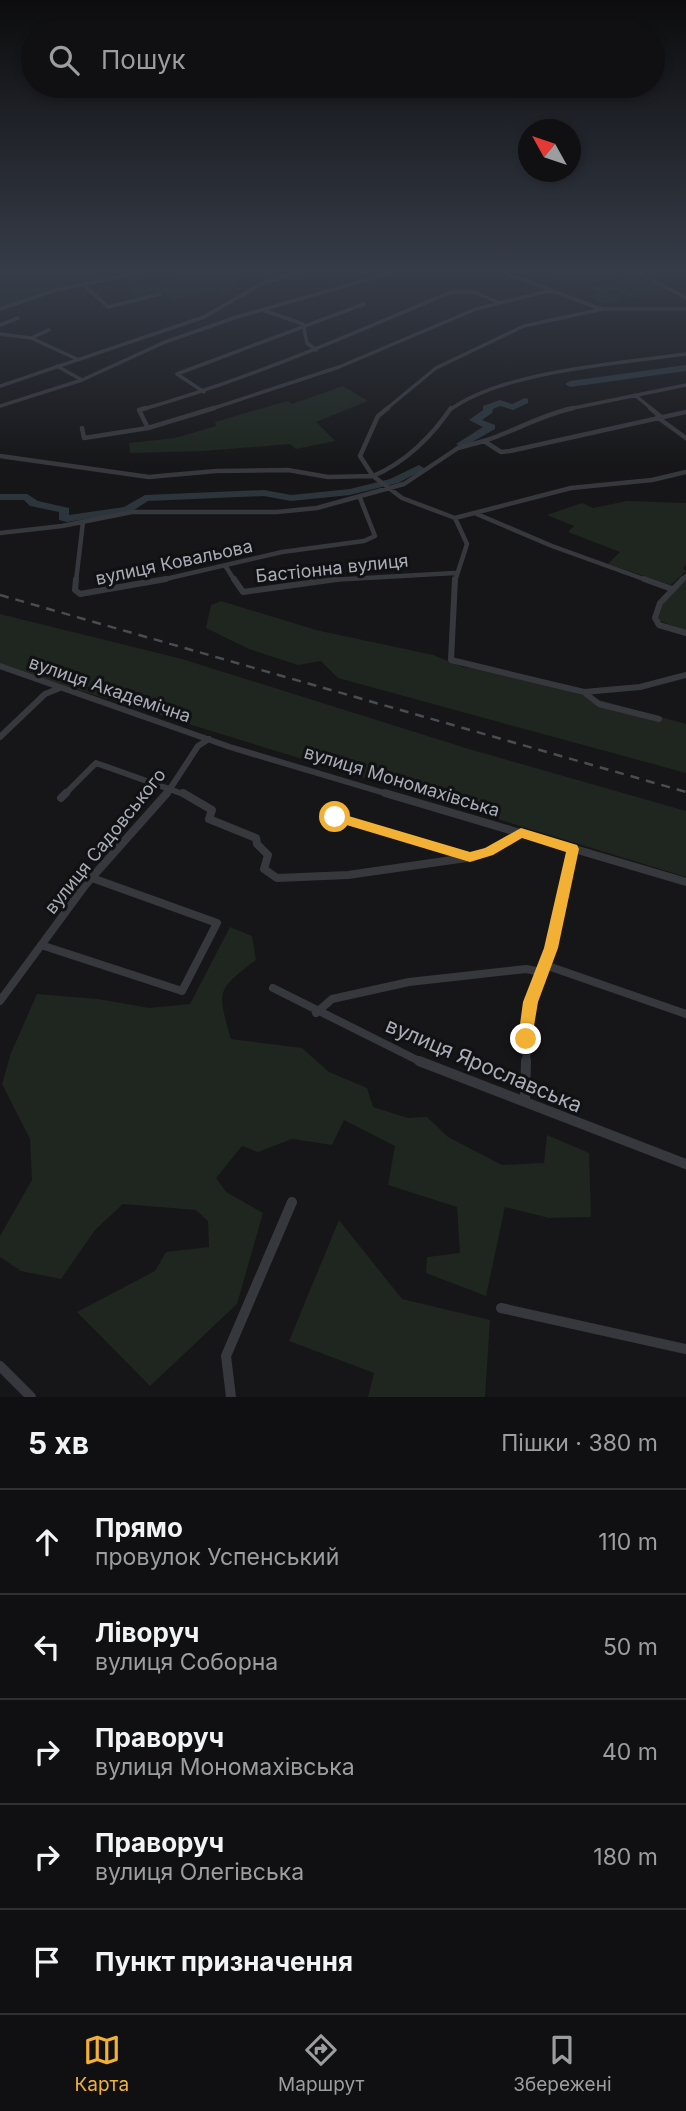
<!DOCTYPE html>
<html lang="uk">
<head>
<meta charset="utf-8">
<style>
  :root { --surface:#101012; --page:#19191b; --text:#f1f3f6; --muted:#9c9d9f; --line:#303032; --accent:#f2b134 }
  body { margin:0; font-family:Inter,sans-serif; background:var(--page); color:var(--text) }
  .compass { position:absolute; left:518px; top:119px; width:63px; height:63px; border-radius:50%; background:var(--surface); box-shadow:0 4px 10px #0003; rotate:310deg }
  .stop { position:absolute; width:21px; height:21px; margin:-16px; border:5px solid #f2b134; border-radius:50%; background:#fff }
  .stop.end { background:#f2b134; border-color:#fff; box-shadow:0 2px 7px #0008 }
  .list { margin:0; padding:0; list-style:none }
  h2 { display:flex; justify-content:space-between; align-items:center; height:91px; margin:0; padding:0 28px; font-size:30px }
  h2 small { font-size:23px; font-weight:400; color:var(--muted) }
  .list li { display:grid; grid-template-columns:46px 1fr auto; gap:21px; align-items:center; box-sizing:border-box; height:105px; padding:0 28px; border-top:2px solid var(--line) }
  .list b { display:block; font-size:26px; white-space:nowrap }
  .list p { margin:0; font-size:23px; white-space:nowrap; color:var(--muted) }
  .list em { font-size:23px; font-style:normal; color:var(--muted) }
  .icon { flex:none; width:38px; height:38px; fill:none; stroke:currentColor; stroke-width:2; stroke-linecap:round; stroke-linejoin:round }
  .map { position:relative; flex:none; width:686px; height:1397px; overflow:hidden }
  .search { position:absolute; background:var(--surface); box-shadow:0 4px 10px #0003; left:21px; right:21px; top:21px; height:77px; display:flex; align-items:center; gap:18px; box-sizing:border-box; padding:0 24px; border-radius:38px; color:var(--muted); font-size:26px }
  .sheet { height:616px; background:var(--surface) }
  nav { display:flex; justify-content:space-around; align-items:center; box-sizing:border-box; height:98px; border-top:2px solid var(--line); background:var(--surface); font-size:19px; color:var(--muted) }
  nav a { display:grid; justify-items:center; gap:4px }
  nav .on { color:var(--accent) }
  .map>svg:first-child { display:block }
  .green { fill:#1e261f }
  .lines { fill:none; stroke-linecap:round; stroke-linejoin:round }
  .river { fill:#2c353c; fill-rule:evenodd }
  .minor-far4 { stroke:#37383d; stroke-width:3.5 }
  .minor-far3 { stroke:#37383d; stroke-width:4.5 }
  .minor-far2 { stroke:#37383d; stroke-width:6 }
  .minor-far1 { stroke:#37383d; stroke-width:8 }
  .minor { stroke:#37383d; stroke-width:10 }
  .rail { stroke:#4a4c52; stroke-width:2.5; stroke-dasharray:9 7; stroke-linecap:butt }
  .route { fill:#f2b134 }
  .labels { text-anchor:middle; dominant-baseline:central; stroke-width:6; stroke-linejoin:round; paint-order:stroke }
  .street-label { font-size:18px; fill:#a8adb8; stroke:#111113 }
  .near-street-label { font-size:21px; fill:#a8adb8; stroke:#111113 }
</style>
</head>
<body>
<div class="map">
<svg width="686" height="1397" viewBox="0 0 686 1397">
  <rect width="100%" height="100%" fill="#161618"/>
  <path class="green" d="M0,272H135L61,288L0,309Z
    M197,272H260L235,280L239,284L223,295L213,290L173,300L162,292L138,298L129,291L131,287Z
    M536,272H633L576,287Z
    M638,274L662,287L656,289L661,292L651,295L635,287L626,289L639,297L631,298L614,289L605,292L622,301L602,304L587,295L597,292L589,287Z
    M343,386L368,401L316,422L335,441L296,449L290,444L203,451L130,453L129,443L175,438L216,426L215,422L287,401L292,404Z
    M627,501L686,503V565L683,568L686,571L671,585L608,564L620,552L568,532L574,526L547,515L582,503L593,508Z
    M686,580V631L658,620L663,602Z
    M221,601L316,630L433,655L463,667L495,671L686,724V773L338,678L321,661L298,665L249,649L206,628L211,605Z
    M0,614L182,659L469,749L686,811V877L0,666Z
    M230,927L252,936L256,960C216,990 217,991 231,1039L302,1048L329,1072L367,1088L373,1107L408,1118L427,1117L448,1137L502,1165L544,1163L547,1135L589,1153L591,1217L549,1218L505,1207L486,1296L426,1273L427,1257L460,1253L457,1207L388,1185L395,1146L344,1120L332,1145L292,1139L258,1152L242,1146L216,1178L226,1192L263,1213L237,1304L150,1386L77,1312L155,1271L166,1252L209,1247L208,1221L196,1210L123,1204L95,1230L61,1279L21,1271L0,1257V1236L32,1180L30,1139L2,1084L11,1053L37,994L98,999L149,1008L190,1004Z
    M339,1220L402,1299L490,1320L485,1397H368L374,1373L289,1341Z"/>
  <g class="lines">
    <path class="river" d="M686,365V371L570,387L565,384L570,381Z
      M525,398L528,399V403L513,410L500,406L493,409L492,413L482,420L495,425V429L465,446L461,447L456,444L483,427L469,420L483,410V406L500,400L512,404Z
      M419,465L424,468L423,470L398,483L350,495L291,501L264,496L148,501L131,512L67,522L59,520V512L30,506L24,500H0V494H27L38,501L69,508V515L124,507L145,495L264,490L291,495L350,489L390,479Z"/>
    <path class="minor-far4" d="M502,272L601,309
      M638,273L686,298
      M83,284L108,307L160,294
      M0,309L56,290L143,272
      M265,311L303,324L307,343L316,350
      M0,325L18,318
      M0,334L31,338L49,330
      M31,338L77,359
      M57,366L82,380
      M0,386L204,317L263,283L300,272
      M204,392L177,374L364,304
      M635,395L653,410
      M0,406L82,380L165,342L237,317L394,272
      M140,410C247,380 348,336 451,292H474L500,303
      M208,410L339,367L476,309L552,290
      M385,410L436,368L524,326L603,309H686
      M450,410C502,371 621,363 686,354
      M564,410L686,385"/>
    <path class="minor-far3" d="M146,408L139,410L148,428
      M650,408L661,417
      M657,417L686,438
      M82,428L84,438L148,428L214,408
      M484,441C515,431 541,415 573,408
      M0,456L149,477L216,471L288,470L328,477L373,476L402,498L455,518L571,488L652,480L686,472
      M373,476L360,456L378,416L388,408
      M373,476C405,463 432,436 451,408
      M477,514L552,546L649,581
      M0,533L62,526L132,512H277L317,508L404,484L458,448L484,441L501,452L510,451L686,412
      M226,567L235,581
      M76,581L83,522
      M157,581L282,552L364,541L375,536L360,498
      M312,581L455,573
      M455,581L467,544L455,518
      M681,581L686,576"/>
    <path class="minor-far2" d="M76,579L75,590L80,594L166,579
      M234,579L243,592L337,579
      M455,579L451,660L584,692L640,687L686,675
      M644,579L672,589
      M683,579L660,603L655,618L659,625L686,633
      M0,666L230,747L391,795
      M585,693L599,704L659,719
      M0,737L45,694L60,688
      M64,795L96,763L186,795
      M166,795L198,746L209,739"/>
    <path class="minor-far1" d="M183,793L212,810L209,819L256,838L257,844L268,855L264,869L277,878L348,875L466,858L489,852L521,833
      M385,793L686,882
      M61,798L66,793
      M335,817L468,856
      M41,945L182,991L217,923L92,878
      M545,965L686,1014
      M273,988L423,1063
      M0,1001L87,883L167,793
      M316,1013L332,999L409,982L526,969L536,971L540,978
      M526,1063L530,1002L551,948L573,849"/>
    <path class="minor" d="M419,1061L686,1164
      M525,1100L526,1061
      M501,1308L686,1349
      M0,1366L31,1397
      M231,1397L226,1356L292,1202"/>
    <path class="rail" d="M0,595L686,792"/>
  </g>
  <linearGradient id="sky" x2="0" y2="1"><stop stop-color="#0c0c0d"/><stop offset="0.58" stop-color="#363c48"/><stop offset="1" stop-color="#363c48" stop-opacity="0"/></linearGradient>
  <rect width="686" height="468" fill="url(#sky)"/>
  <path class="route" d="M335,812L470,852L485,848L521,828L577,845L579,849L558,948L538,1002L531,1044H520L518,1039L523,1002L544,948L566,852L522,838L493,855L470,862L330,820V814Z"/>
  <g class="labels">
    <g class="street-label">
      <text transform="translate(174 562) rotate(-12)">вулиця Ковальова</text>
      <text transform="translate(332 568) rotate(-6)">Бастіонна вулиця</text>
      <text transform="translate(110 689) rotate(19)">вулиця Академічна</text>
      <text transform="translate(402 781) rotate(17)">вулиця Мономахівська</text>
      <text transform="translate(105 841) rotate(-51)">вулиця Садовського</text>
    </g>
    <g class="near-street-label">
      <text transform="translate(484 1065) rotate(23)">вулиця Ярославська</text>
    </g>
  </g>
</svg>
<svg class="compass" viewBox="-18 -18 36 36"><path d="M0-13l5 13h-10z" fill="#e53935"/><path d="M0 13l5-13h-10z" fill="#9c9d9f"/></svg>
<div class="stop" style="left:335px;top:817px"></div>
<div class="stop end" style="left:526px;top:1039px"></div>
<div class="search"><svg class="icon" aria-label="search" viewBox="0 0 24 24"><circle cx="10" cy="10" r="6"/><path d="M15 15l6 6"/></svg>Пошук</div>
</div>
<section class="sheet">
<h2>5 хв<small>Пішки · 380 m</small></h2>
<ul class="list">
<li><svg class="icon" aria-label="ahead" viewBox="0 0 24 24"><path d="M12 20V5M6 11l6-6 6 6"/></svg><div><b>Прямо</b><p>провулок Успенський</p></div><em>110 m</em></li>
<li><svg class="icon" aria-label="left" viewBox="0 0 24 24"><path d="M17 20v-9H6M10 6l-5 5 5 5"/></svg><div><b>Ліворуч</b><p>вулиця Соборна</p></div><em>50 m</em></li>
<li><svg class="icon" aria-label="right" viewBox="0 0 24 24"><path d="M7 20v-9h11M14 6l5 5-5 5"/></svg><div><b>Праворуч</b><p>вулиця Мономахівська</p></div><em>40 m</em></li>
<li><svg class="icon" aria-label="right" viewBox="0 0 24 24"><path d="M7 20v-9h11M14 6l5 5-5 5"/></svg><div><b>Праворуч</b><p>вулиця Олегівська</p></div><em>180 m</em></li>
<li><svg class="icon" aria-label="arrive" viewBox="0 0 24 24"><path d="M6 21V4h12l-3 4 3 4H6"/></svg><div><b>Пункт призначення</b></div></li>
</ul>
</section>
<nav>
<a class="on"><svg class="icon" aria-label="map" viewBox="0 0 24 24"><path d="M3 6l6-2 6 2 6-2v14l-6 2-6-2-6 2zM9 4v14M15 6v14"/></svg>Карта</a>
<a><svg class="icon" aria-label="directions" viewBox="0 0 24 24"><path d="M12 3l9 9-9 9-9-9zM9 14v-3h6M13 9l2 2-2 2"/></svg>Маршрут</a>
<a><svg class="icon" aria-label="saved" viewBox="0 0 24 24"><path d="M7 4h10v16l-5-4-5 4z"/></svg>Збережені</a>
</nav>
</body>
</html>
